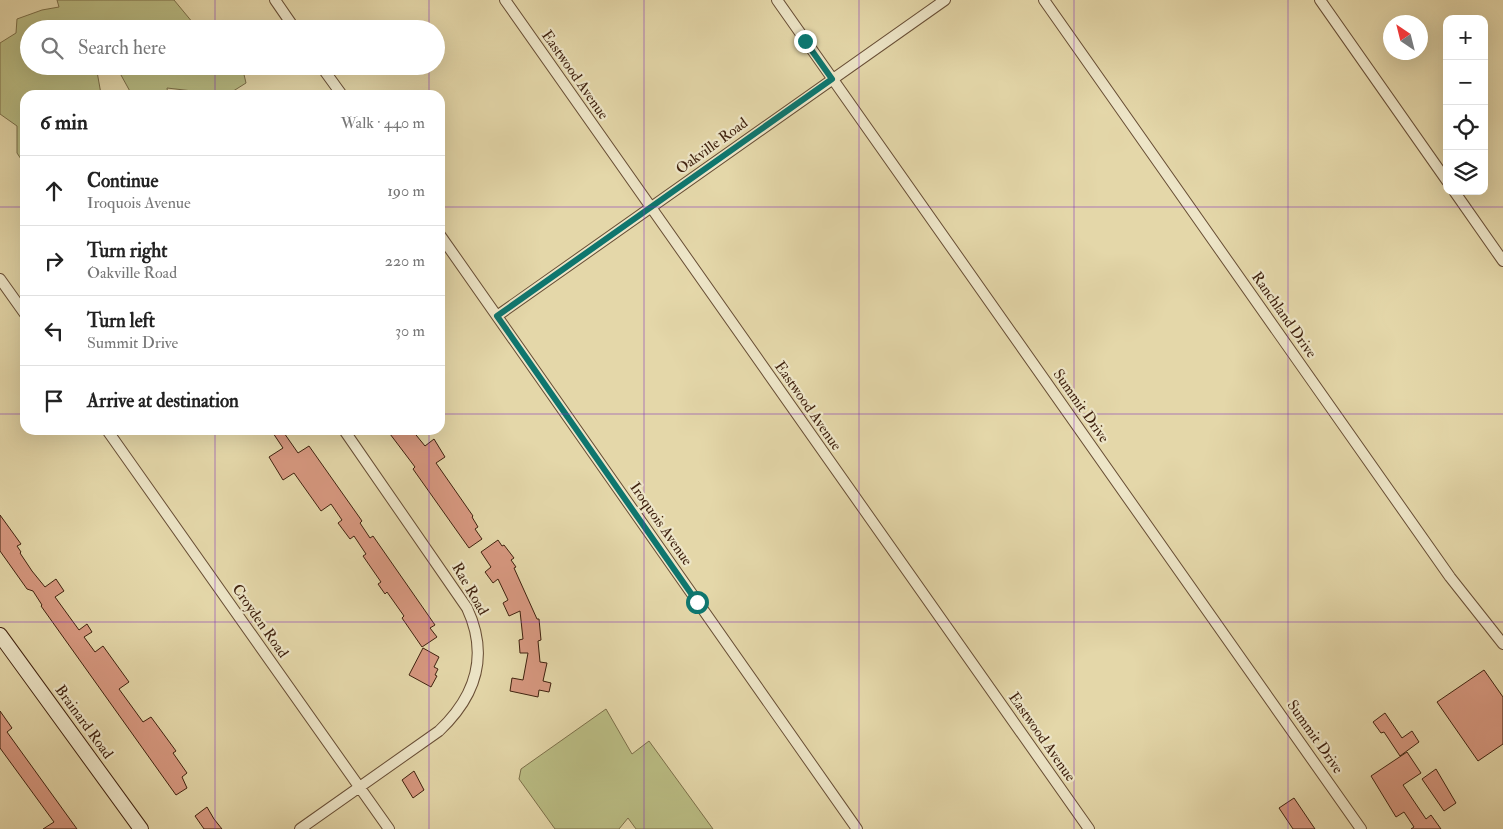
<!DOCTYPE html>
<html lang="en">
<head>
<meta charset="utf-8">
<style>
  :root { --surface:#fff; --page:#f2f2f2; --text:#222; --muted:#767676; --line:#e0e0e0 }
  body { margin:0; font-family:"IM FELL Double Pica",serif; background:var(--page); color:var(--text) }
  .controls { position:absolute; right:15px; top:15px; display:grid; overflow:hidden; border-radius:10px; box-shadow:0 5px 20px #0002 }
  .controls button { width:45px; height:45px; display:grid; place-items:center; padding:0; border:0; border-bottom:1px solid var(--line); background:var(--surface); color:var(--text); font:25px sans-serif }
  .compass { position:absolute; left:1383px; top:15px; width:45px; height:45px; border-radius:50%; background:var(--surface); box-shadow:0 5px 20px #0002; rotate:325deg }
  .stop { position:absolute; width:15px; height:15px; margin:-11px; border:4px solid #0f766e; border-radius:50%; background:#fff }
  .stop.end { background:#0f766e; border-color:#fff; box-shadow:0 1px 5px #0008 }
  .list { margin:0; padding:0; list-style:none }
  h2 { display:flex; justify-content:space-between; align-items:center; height:65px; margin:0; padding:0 20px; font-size:21px }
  h2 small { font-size:16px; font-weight:400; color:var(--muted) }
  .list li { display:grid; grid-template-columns:32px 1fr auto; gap:15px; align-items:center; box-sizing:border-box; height:70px; padding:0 20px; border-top:1px solid var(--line) }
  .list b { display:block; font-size:19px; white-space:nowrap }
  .list p { margin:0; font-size:16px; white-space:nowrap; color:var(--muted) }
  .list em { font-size:16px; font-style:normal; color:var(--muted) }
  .icon { flex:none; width:28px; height:28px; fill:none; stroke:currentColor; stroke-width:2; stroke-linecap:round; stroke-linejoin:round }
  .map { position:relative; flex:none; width:1503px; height:829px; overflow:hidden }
  .search { position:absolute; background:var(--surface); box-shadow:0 5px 20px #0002; left:20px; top:20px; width:425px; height:55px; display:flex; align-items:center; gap:12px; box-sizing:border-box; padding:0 18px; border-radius:28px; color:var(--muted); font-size:19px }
  .panel { position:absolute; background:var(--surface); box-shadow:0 5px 20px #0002; left:20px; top:90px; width:425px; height:345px; border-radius:15px }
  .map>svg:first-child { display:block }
  .green { fill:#babd84; stroke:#7c6f49 }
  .building { fill:#d79880; stroke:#3f210e }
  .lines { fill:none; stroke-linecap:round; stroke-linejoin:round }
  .street-casing { stroke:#684e35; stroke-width:12 }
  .secondary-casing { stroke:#3f210e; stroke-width:16 }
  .street { stroke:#ede5c7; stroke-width:10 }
  .secondary { stroke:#ede5c7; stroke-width:14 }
  .route { stroke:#0f766e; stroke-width:6 }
  .grid { fill:none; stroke:#7b2cbf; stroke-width:1; stroke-opacity:0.55 }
  .labels { text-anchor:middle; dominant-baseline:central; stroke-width:4.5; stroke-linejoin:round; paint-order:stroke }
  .street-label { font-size:15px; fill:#3f210e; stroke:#ede5c7 }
</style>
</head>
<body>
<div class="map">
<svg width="1503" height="829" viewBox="0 0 1503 829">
  <rect width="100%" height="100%" fill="#e4d7a9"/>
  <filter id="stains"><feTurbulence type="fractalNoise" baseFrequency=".004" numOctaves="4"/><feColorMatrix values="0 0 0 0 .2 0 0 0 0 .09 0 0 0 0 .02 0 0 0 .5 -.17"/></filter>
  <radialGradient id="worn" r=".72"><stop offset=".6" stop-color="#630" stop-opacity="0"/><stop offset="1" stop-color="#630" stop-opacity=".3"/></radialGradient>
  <path class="green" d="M57,0H174L198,29H29V66H96L101,94L25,95V165L17,153V126L0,114V43L16,33L17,19L42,10L59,7Z
    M116,66H242L246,83L227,95L167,88L168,95H132Z
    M606,709L632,754L649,741L713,829H636L628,818L619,829H555L519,779L521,769Z"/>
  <path class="building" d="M271,430H282L298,453L309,446L362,521L360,523L370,538L373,536L435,625L430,628L437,637L422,647L402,618L404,616L387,592L385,594L378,584L381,582L363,556L366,554L354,536L350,539L338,523L342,520L331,504L321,511L294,473L283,480L269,457L283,448Z
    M387,430H412L425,446L434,439L445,457L436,463L473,516L472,517L478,527L475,529L482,539L469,548L413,469L415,467Z
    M0,515L21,544L17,546L21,552L20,553L32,571L45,587L56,579L64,591L55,597L79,630L87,624L92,632L84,637L95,652L103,646L129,682L119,689L143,722L151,717L176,751L173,753L187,773L182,777L187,788L176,795L41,606L42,605L33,591L27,589L0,551Z
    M498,540L502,546L504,545L514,558L511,560L516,567L514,568L537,619H539L541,640L538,641L540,662L547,663L543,681L551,683L549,692L539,690L538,697L510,691L512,678L523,680L528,653H520L519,640L523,639L520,611L509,616L503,603L508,600L498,579L493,583L485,572L491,567L481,552Z
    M423,648L439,657L434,667L438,669L435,675L437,676L431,687L409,675Z
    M1484,670L1503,697V744L1478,761L1437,702Z
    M0,711L12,728L7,732L77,829H43L54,822L0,748Z
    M1385,713L1402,738L1412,731L1419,742L1400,756L1384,732L1381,733L1373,722Z
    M1407,752L1421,773L1403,785L1426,819L1431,815L1441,829H1411L1414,827L1404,812L1396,817L1371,776Z
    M1436,769L1456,803L1444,811L1422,779Z
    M414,771L424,790L413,798L402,780Z
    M1294,798L1315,829H1293L1279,808Z
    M207,807L214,819L222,829H204L195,816Z"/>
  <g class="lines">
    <defs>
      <path id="street" d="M275,0L295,29
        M505,0L1089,829
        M777,0L1361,829
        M1044,0L1450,577L1503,644
        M1320,0L1447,181
        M321,66L342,95
        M1454,191L1503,261
        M440,235L857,829
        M0,279L25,314
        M497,316L945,0
        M107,430L389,829
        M300,829L439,731C476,696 489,655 467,608L344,430"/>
      <path id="secondary" d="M0,635L141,829"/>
    </defs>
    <use href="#street" class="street-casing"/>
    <use href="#secondary" class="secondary-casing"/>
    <use href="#street" class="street"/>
    <use href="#secondary" class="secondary"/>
  </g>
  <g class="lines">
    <path class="route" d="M697,602L497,316L832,79L805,41"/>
  </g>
  <path class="grid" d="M215,0V29M429,0V29M644,0V829M859,0V829M1074,0V829M1288,0V829M215,66V95M429,66V95M0,207H25M440,207H1503M0,414H25M440,414H1503M215,430V829M429,430V829M0,622H1503"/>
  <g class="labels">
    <g class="street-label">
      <text transform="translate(575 75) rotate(55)">Eastwood Avenue</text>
      <text transform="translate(712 146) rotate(-36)">Oakville Road</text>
      <text transform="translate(1284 315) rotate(55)">Ranchland Drive</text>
      <text transform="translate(808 406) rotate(55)">Eastwood Avenue</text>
      <text transform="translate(1081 406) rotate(55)">Summit Drive</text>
      <text transform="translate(661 524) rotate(55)">Iroquois Avenue</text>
      <text transform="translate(470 589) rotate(60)">Rae Road</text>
      <text transform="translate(260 621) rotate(55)">Croyden Road</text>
      <text transform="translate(84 722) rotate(54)">Brainard Road</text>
      <text transform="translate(1042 737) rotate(55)">Eastwood Avenue</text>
      <text transform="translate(1315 737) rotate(55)">Summit Drive</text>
    </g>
  </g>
  <rect width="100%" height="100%" filter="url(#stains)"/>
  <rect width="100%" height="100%" fill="url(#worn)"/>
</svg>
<div class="controls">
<button>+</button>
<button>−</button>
<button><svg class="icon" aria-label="locate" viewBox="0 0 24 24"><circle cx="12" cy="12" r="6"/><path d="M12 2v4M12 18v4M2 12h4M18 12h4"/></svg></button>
<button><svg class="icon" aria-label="layers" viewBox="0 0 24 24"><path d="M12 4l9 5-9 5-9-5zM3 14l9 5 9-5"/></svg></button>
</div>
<svg class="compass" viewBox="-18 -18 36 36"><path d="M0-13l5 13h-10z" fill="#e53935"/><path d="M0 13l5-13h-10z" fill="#767676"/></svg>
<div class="stop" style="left:697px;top:602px"></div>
<div class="stop end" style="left:805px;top:41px"></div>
<div class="search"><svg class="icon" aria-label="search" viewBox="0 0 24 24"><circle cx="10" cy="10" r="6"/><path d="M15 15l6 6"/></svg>Search here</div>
<section class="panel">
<h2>6 min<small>Walk · 440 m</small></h2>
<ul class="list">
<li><svg class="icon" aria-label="ahead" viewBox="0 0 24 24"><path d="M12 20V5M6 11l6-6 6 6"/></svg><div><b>Continue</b><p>Iroquois Avenue</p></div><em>190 m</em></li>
<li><svg class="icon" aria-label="right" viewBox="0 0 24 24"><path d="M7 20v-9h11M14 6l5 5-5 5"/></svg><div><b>Turn right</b><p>Oakville Road</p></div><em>220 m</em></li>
<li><svg class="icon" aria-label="left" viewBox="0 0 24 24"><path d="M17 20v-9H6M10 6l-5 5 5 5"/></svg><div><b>Turn left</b><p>Summit Drive</p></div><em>30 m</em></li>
<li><svg class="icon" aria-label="arrive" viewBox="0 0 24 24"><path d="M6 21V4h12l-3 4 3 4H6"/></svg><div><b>Arrive at destination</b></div></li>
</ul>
</section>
</div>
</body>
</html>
